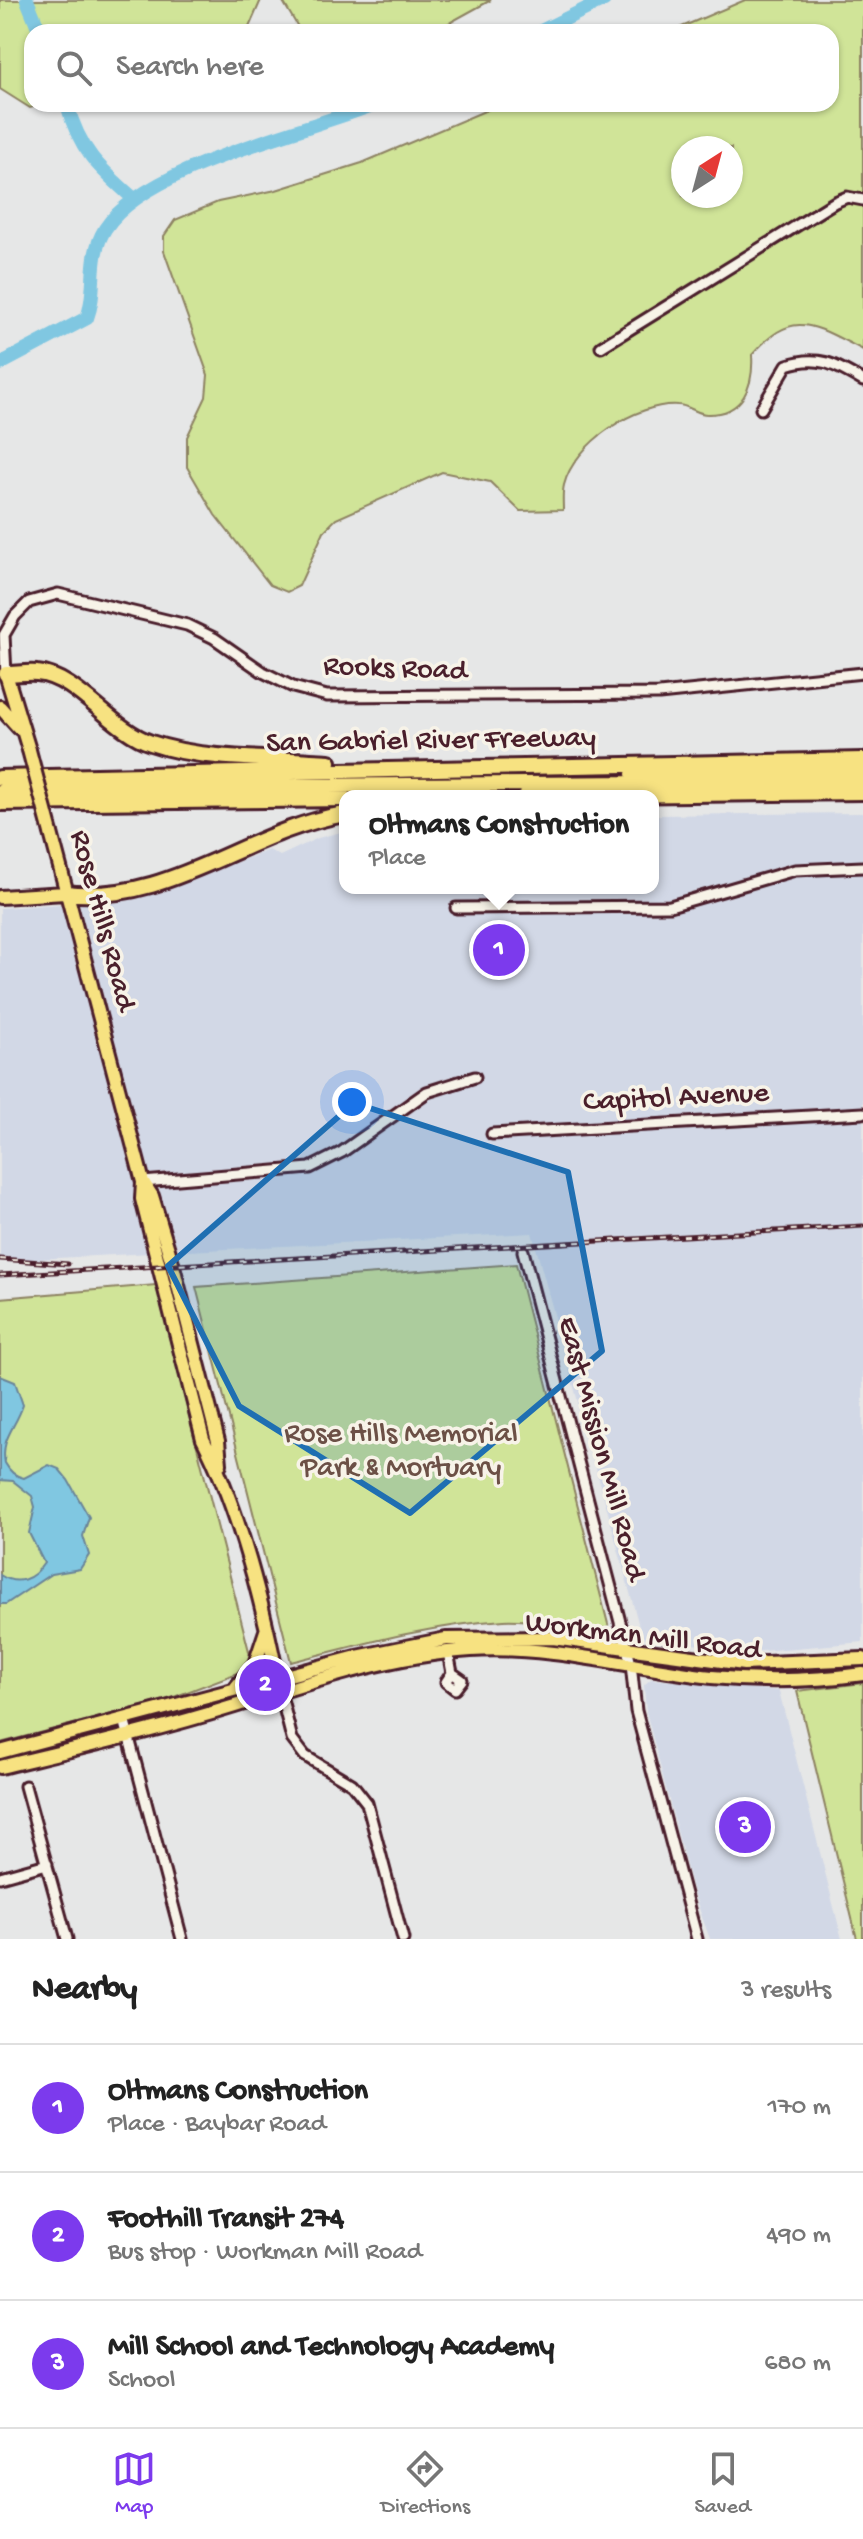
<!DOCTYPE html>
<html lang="en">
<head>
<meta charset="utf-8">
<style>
  :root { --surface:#fff; --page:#f2f2f2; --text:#222; --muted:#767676; --line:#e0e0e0; --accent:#7c3aed }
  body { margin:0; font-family:"Gochi Hand",sans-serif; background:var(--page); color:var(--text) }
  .compass { position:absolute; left:671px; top:136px; width:72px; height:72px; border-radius:50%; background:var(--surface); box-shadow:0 2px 6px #0004; rotate:36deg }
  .you { position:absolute; left:352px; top:1102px; width:28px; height:28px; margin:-20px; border:6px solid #fff; border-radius:50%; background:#1a73e8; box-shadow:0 0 0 12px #1a73e833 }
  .badge { display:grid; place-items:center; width:52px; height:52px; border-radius:50%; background:var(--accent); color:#fff; font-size:26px; font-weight:700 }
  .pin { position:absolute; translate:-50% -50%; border:4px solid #fff; box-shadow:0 2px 8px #0006 }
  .popup { position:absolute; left:339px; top:790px; width:320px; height:104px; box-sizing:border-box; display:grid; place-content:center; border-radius:16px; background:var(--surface); filter:drop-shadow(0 2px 6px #0005); font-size:26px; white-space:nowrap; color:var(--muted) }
  .popup b { font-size:30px; color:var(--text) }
  .popup::after { content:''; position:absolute; left:50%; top:100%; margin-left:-16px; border:16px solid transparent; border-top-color:var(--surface) }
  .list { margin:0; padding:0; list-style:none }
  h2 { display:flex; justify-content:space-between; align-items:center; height:104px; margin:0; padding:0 32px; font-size:34px }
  h2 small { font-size:26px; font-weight:400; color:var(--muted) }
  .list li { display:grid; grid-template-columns:52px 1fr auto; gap:24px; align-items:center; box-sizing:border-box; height:128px; padding:0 32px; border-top:2px solid var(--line) }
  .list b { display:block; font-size:30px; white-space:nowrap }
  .list p { margin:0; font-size:26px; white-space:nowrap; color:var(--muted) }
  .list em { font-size:26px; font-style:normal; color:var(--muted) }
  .icon { flex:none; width:44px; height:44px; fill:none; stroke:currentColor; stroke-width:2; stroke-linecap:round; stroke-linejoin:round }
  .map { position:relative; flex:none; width:863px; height:1939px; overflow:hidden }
  .search { position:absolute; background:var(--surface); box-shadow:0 2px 6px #0004; left:24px; right:24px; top:24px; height:88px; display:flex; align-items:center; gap:20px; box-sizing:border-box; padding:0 28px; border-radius:24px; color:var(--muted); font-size:30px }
  .sheet { height:488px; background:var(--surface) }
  nav { display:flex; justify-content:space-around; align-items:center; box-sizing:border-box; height:112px; border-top:2px solid var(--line); background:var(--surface); font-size:22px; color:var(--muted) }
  nav a { display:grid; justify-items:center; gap:4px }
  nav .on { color:var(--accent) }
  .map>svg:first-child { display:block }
  .built { fill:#d2d8e6 }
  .green { fill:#d0e498; stroke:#8d8262; stroke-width:2; fill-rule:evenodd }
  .water { fill:#80c7e1; stroke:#6a8498; stroke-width:2 }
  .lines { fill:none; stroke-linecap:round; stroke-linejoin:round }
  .river { stroke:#80c7e1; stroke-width:14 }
  .minor-casing { stroke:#4a1f2b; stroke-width:15 }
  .major-casing { stroke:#4a1f2b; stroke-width:18 }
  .highway-casing { stroke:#4a1f2b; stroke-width:20 }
  .minor { stroke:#f7f3e8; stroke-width:9 }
  .major { stroke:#f7e281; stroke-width:12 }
  .highway { stroke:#f7e281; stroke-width:14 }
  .rail-casing { stroke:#4a1f2b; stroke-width:5 }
  .rail { stroke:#f7f3e8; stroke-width:2; stroke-dasharray:6; stroke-linecap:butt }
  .major-bridge-casing { stroke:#4a1f2b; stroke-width:18; stroke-linecap:butt }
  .major-bridge { stroke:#f7e281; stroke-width:12 }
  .marked { fill:#1f6fb2; fill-opacity:0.2; stroke:#1f6fb2; stroke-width:6; stroke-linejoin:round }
  .labels { text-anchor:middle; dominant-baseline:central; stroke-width:7; stroke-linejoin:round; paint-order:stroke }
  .street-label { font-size:30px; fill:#4a1f2b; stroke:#f7f3e8 }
  .park-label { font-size:30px; fill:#6c5046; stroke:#f7f3e8 }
</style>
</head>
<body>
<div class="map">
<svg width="863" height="1939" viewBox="0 0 863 1939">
  <rect width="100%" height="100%" fill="#e6e7e7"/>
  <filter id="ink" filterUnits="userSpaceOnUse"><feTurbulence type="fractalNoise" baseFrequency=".0125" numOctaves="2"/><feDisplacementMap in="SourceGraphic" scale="16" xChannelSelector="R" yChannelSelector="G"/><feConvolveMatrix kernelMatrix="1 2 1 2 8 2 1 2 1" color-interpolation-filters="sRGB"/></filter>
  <g filter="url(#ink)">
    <path class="built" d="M863,813V1642L750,1652L642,1637L532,1233L0,1261V908L105,901L185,882L269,850L280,856L318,838L345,831V888H653V815Z
      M651,1679L779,1691L842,1939H710L693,1892L646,1712L644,1685Z"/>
    <path class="green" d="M0,0H261L247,32H32V104H43L30,108L0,89Z
      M282,0H491L433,32H301Z
      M745,0H863V350C813,325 794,307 752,355C754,386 743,415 707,414C697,414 688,405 678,405C636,402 574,444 564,485C562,493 563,502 563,510L520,511L490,482L442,472L336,519L324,531L299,586L287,592L270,585L215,515L187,467V437L206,397L208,375L164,251V236L175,220L218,202L276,190L362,163L501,104H831V32H670ZM683,148H731V196H683Z
      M516,1264L609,1628C574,1632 539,1618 504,1620C431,1625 362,1644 291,1662L196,1287Z
      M156,1285L253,1667L166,1700L0,1743V1298Z
      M863,1683V1939H857L797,1691Z"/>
    <path class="water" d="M0,1376L15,1382L23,1405C16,1427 0,1439 5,1463C10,1472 15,1476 24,1478L49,1465L59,1469L68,1480L89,1517L83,1536L89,1555L80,1569L51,1574L6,1604H0V1575C17,1586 33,1580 44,1563L29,1533L35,1507L32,1496L13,1481L0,1480Z"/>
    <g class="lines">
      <path class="river" d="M27,0L40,32
        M539,32L604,0
        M67,104C79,150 99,168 133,198
        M0,364L87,318C98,289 87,258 105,229C144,167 304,132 375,104"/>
      <defs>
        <path id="minor" d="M601,347L835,202L847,197L863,200
          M761,409L787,365C819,354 836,365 863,381
          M6,674L4,635L15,616L29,602L58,594L187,625L214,638L263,672L293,687L327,696L659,694L863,673
          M456,908L670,906L795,870L863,867
          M492,1134L863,1113
          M143,1182L310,1168L342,1152L427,1092L475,1077
          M523,1251L631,1664L636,1711L697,1939
          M448,1652L452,1673L462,1680L455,1689L446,1682L452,1673
          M280,1691L292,1739L305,1756L352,1784L367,1803L403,1939
          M124,1719L182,1939
          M25,1786L67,1939
          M0,1877L47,1864"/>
        <path id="major" d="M6,674L29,750
          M0,707L19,728
          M51,833L143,1182L142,1199L203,1439C241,1513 264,1609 280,1691
          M0,897L65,893
          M143,1182L152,1196L173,1266L218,1441L220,1464
          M236,1687L255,1664L266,1631
          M0,1752L357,1657L446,1639L553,1638L744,1664L863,1659
          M0,1767C79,1748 158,1730 235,1706C311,1682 391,1655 471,1650C554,1645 630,1668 712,1677C761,1682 813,1681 863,1674"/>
        <path id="highway" d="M6,674C16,674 27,672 37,673C77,676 111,730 151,743C203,761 274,758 329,762
          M633,774L863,771
          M0,778L863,760
          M0,792L188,787L863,781
          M526,796L863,792
          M0,803L345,799
          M65,893C170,905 245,831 345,814"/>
      </defs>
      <use href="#minor" class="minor-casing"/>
      <use href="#major" class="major-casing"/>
      <use href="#highway" class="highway-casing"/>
      <use href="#minor" class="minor"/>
      <use href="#major" class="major"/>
      <use href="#highway" class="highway"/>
      <defs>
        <path id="rail" d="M0,1259L68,1264
          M0,1275L863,1226"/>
      </defs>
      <use href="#rail" class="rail-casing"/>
      <use href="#rail" class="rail"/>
      <defs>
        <path id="major-bridge" d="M29,750L51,833"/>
      </defs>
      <use href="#major-bridge" class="major-bridge-casing"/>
      <use href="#major-bridge" class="major-bridge"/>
    </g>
  </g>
  <path class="marked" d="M354,1103L568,1172L602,1351L410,1513L239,1406L168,1266Z"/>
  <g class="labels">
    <g class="street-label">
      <text transform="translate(395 670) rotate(2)">Rooks Road</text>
      <text transform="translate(431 742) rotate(-1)">San Gabriel River Freeway</text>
      <text transform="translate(101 921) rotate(75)">Rose Hills Road</text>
      <text transform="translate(676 1099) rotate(-3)">Capitol Avenue</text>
      <text transform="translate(600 1449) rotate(75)">East Mission Mill Road</text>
      <text transform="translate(643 1638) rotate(7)">Workman Mill Road</text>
    </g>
    <g class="park-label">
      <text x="401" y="1435">Rose Hills Memorial<tspan x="401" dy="34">Park &amp; Mortuary</tspan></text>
    </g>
  </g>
</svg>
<svg class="compass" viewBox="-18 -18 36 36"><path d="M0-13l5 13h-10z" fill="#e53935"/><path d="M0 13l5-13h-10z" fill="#767676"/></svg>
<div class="you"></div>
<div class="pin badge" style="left:499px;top:950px">1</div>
<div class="popup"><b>Oltmans Construction</b>Place</div>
<div class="pin badge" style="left:265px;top:1685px">2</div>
<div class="pin badge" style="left:745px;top:1827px">3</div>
<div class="search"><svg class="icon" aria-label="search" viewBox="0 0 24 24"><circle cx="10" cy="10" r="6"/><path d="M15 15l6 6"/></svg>Search here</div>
</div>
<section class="sheet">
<h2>Nearby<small>3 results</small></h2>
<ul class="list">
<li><span class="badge">1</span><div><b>Oltmans Construction</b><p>Place · Baybar Road</p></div><em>170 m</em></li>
<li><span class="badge">2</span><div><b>Foothill Transit 274</b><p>Bus stop · Workman Mill Road</p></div><em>490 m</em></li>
<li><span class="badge">3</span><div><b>Mill School and Technology Academy</b><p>School</p></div><em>680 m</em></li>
</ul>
</section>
<nav>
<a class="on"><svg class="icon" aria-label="map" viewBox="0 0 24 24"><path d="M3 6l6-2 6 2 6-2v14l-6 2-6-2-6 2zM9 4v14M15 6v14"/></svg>Map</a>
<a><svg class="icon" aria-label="directions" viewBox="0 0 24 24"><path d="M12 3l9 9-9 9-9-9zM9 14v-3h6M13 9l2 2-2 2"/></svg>Directions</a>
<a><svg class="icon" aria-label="saved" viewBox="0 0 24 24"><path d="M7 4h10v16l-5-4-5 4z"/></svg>Saved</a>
</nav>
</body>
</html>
